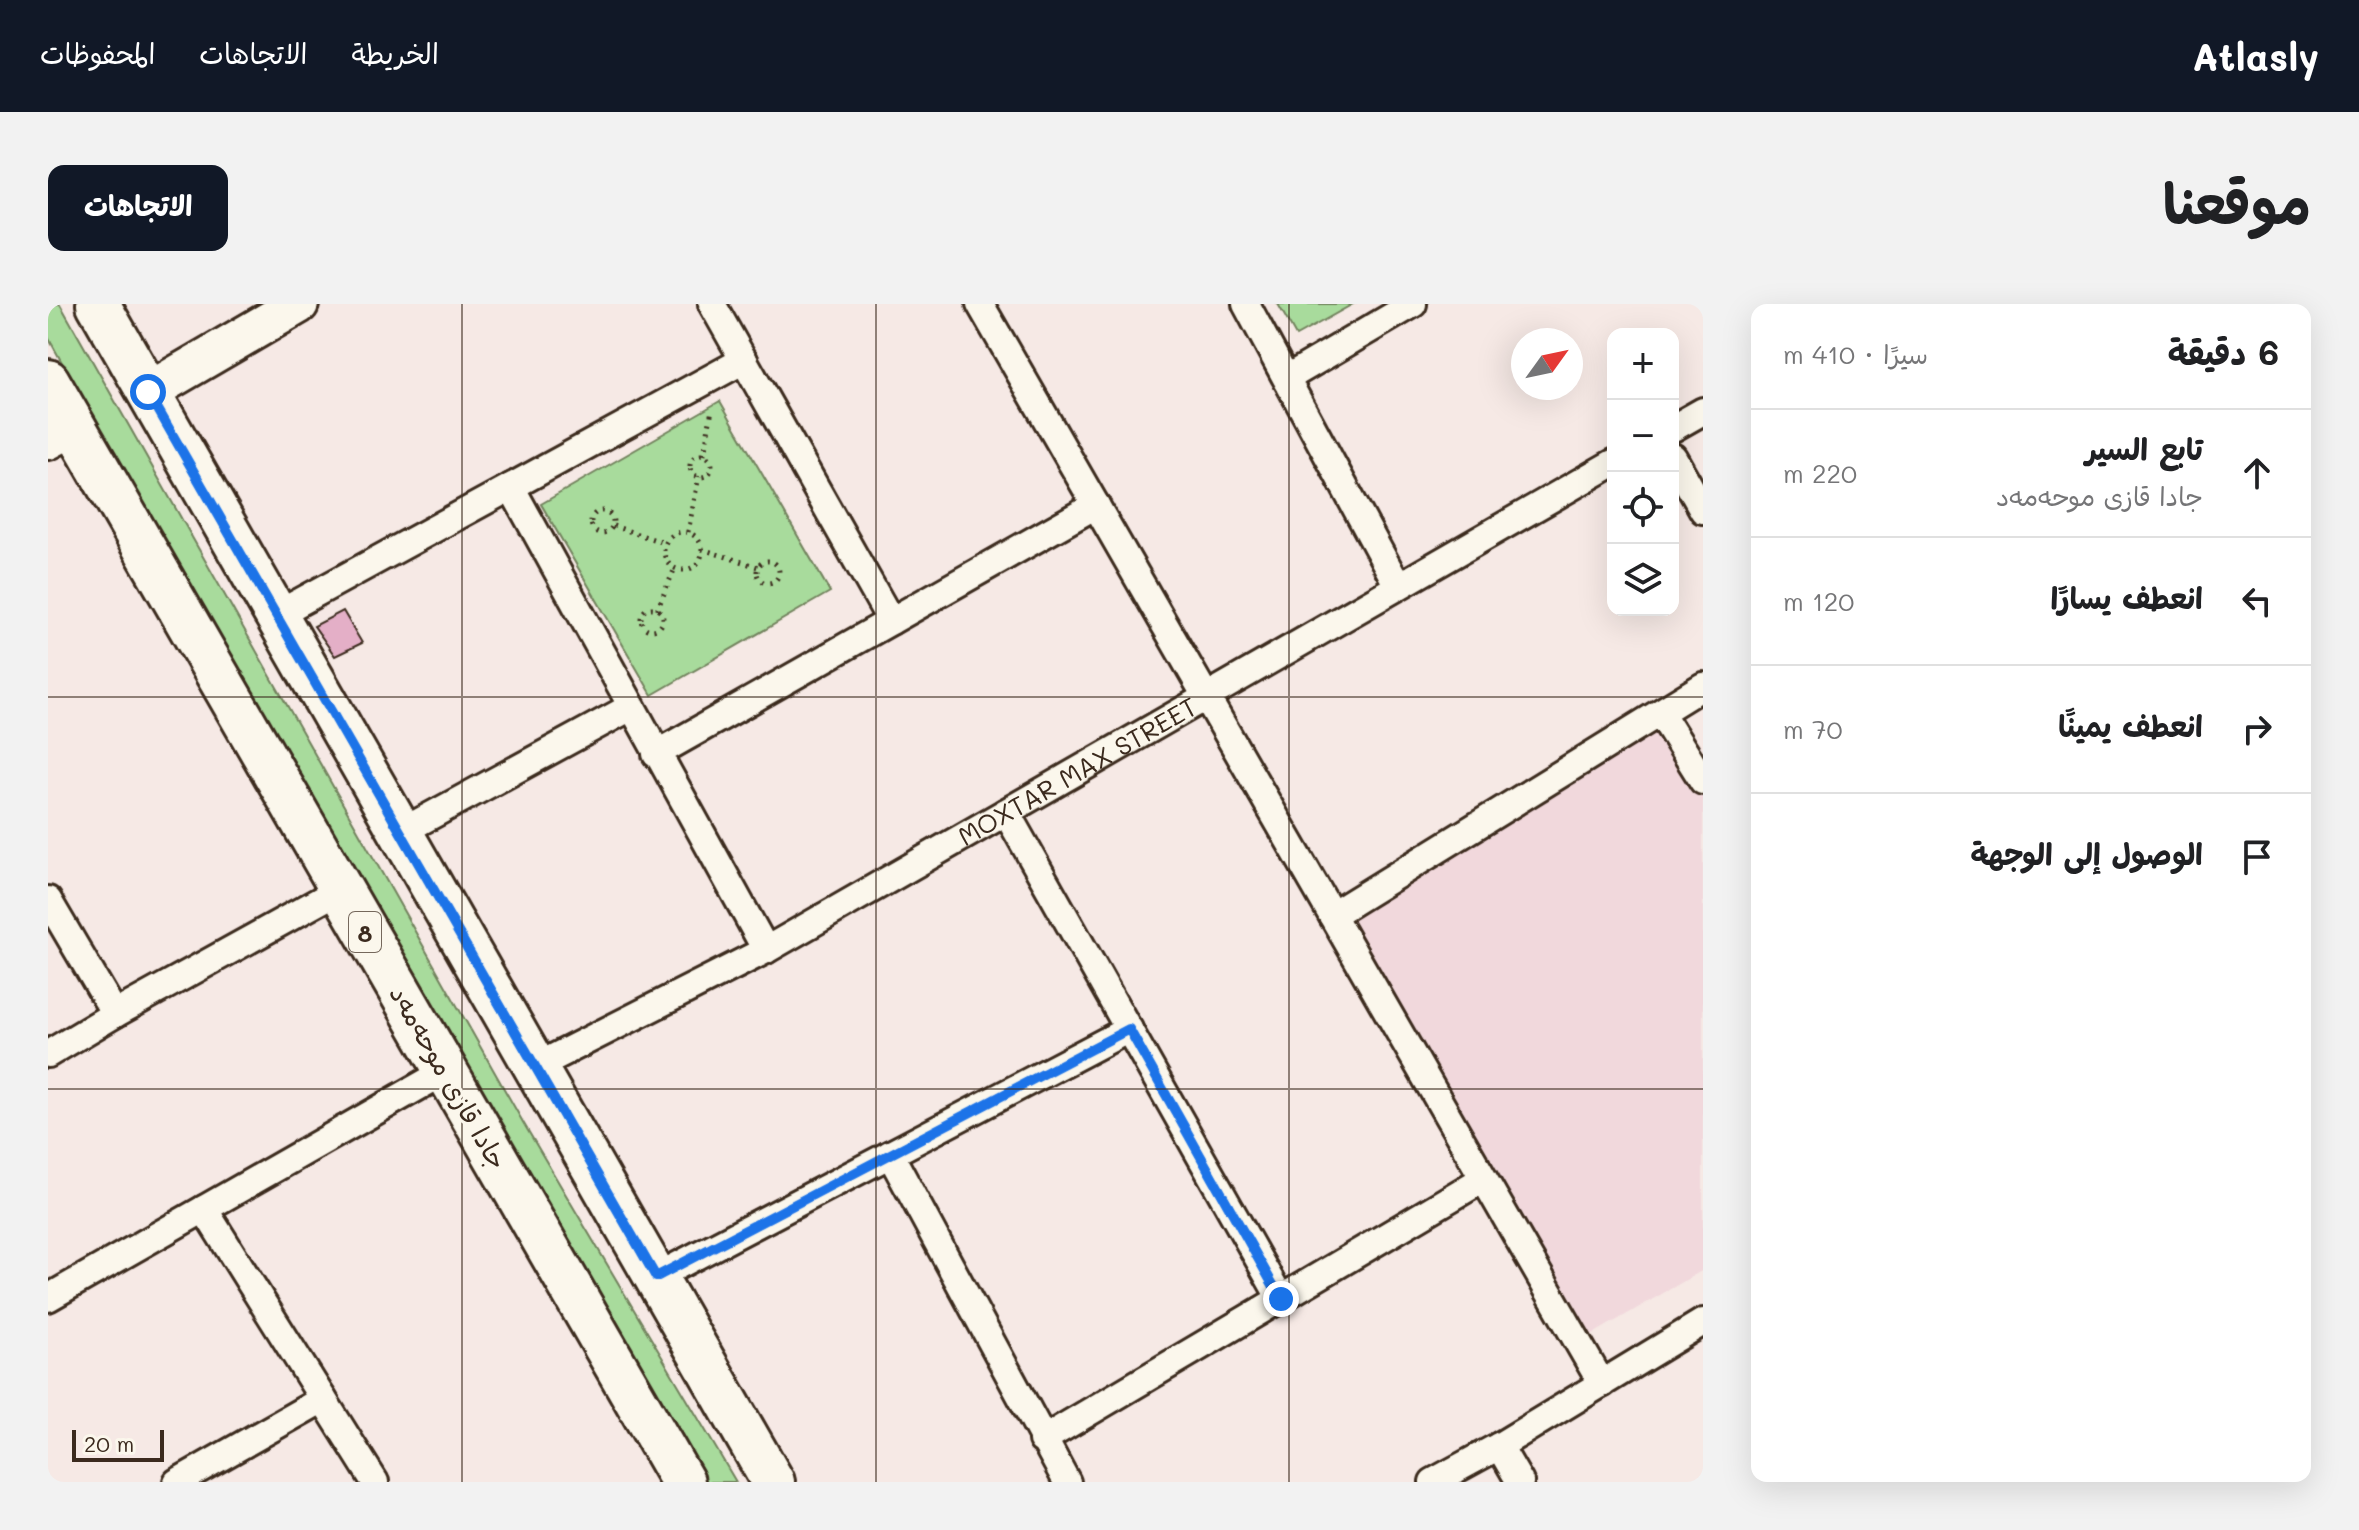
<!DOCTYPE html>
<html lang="ar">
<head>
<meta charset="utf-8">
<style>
  :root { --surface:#fff; --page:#f2f2f2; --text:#202124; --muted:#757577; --line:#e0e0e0; --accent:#111827 }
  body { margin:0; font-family:Mali,"Playpen Sans Arabic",sans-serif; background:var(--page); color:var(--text); direction:rtl }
  .controls { position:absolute; right:24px; top:24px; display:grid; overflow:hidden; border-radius:16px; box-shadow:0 8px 32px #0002 }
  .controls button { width:72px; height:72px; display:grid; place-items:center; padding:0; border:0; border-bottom:2px solid var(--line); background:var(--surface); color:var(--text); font:40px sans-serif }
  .compass { position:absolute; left:1463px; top:24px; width:72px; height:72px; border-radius:50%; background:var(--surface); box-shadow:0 8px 32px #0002; rotate:57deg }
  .scale { position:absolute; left:24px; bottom:20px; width:92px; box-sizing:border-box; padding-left:8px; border:4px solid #3b2a1e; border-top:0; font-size:22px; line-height:28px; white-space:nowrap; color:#3b2a1e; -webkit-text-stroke:6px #fbf7ec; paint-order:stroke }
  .stop { position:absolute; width:24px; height:24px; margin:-18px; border:6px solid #1a73e8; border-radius:50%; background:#fff }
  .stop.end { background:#1a73e8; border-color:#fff; box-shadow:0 2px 8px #0008 }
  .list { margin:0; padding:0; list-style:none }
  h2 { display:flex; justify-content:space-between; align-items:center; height:104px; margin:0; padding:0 32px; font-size:34px }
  h2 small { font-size:26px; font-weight:400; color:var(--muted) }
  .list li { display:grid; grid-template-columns:52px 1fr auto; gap:24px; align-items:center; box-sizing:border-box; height:128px; padding:0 32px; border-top:2px solid var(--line) }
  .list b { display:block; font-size:30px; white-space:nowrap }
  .list p { margin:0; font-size:26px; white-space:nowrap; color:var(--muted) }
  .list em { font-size:26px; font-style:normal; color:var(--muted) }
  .icon { flex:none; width:44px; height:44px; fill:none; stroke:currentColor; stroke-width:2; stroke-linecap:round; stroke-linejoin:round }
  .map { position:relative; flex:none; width:1655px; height:1178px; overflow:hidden; direction:ltr; border-radius:16px }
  header { display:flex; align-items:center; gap:48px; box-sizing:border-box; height:112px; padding:0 40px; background:var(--accent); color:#fff }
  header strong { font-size:38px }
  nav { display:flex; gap:44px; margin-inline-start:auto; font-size:28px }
  .intro { display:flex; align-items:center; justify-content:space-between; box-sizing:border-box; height:192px; padding:0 48px }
  h1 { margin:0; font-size:56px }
  .button { padding:20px 36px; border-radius:16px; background:var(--accent); color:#fff; font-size:28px; font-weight:700 }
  main { display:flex; gap:48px; padding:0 48px }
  aside { flex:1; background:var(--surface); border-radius:16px; box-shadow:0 8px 32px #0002 }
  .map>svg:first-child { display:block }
  .built { fill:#f1d8dc }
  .green { fill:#a8db9c; stroke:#72825d; stroke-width:2 }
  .building { fill:#e4afc7; stroke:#3b2a1e; stroke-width:2 }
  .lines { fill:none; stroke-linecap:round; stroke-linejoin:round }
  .street-casing { stroke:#3b2a1e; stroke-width:32 }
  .secondary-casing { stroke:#3b2a1e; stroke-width:44 }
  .primary-casing { stroke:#3b2a1e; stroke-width:48 }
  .path { stroke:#3b2a1e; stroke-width:5; stroke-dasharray:2 6; stroke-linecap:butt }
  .street { stroke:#fbf7ec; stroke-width:26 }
  .secondary { stroke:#fbf7ec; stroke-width:38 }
  .primary { stroke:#fbf7ec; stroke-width:42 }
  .route { stroke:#1a73e8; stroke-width:10 }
  .grid { fill:none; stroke:#3b2a1e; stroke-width:2; stroke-opacity:0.55 }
  .labels { text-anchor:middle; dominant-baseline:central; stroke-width:6; stroke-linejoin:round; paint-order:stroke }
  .shield { fill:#fbf7ec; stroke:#75685c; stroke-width:2 }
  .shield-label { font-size:24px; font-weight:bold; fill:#3b2a1e }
  .street-label { font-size:26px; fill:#3b2a1e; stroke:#fbf7ec }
</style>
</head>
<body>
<header>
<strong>Atlasly</strong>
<nav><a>الخريطة</a><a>الاتجاهات</a><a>المحفوظات</a></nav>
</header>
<div class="intro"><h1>موقعنا</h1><a class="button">الاتجاهات</a></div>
<main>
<aside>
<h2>6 دقيقة<small>سيرًا · 410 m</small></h2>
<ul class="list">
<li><svg class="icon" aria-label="ahead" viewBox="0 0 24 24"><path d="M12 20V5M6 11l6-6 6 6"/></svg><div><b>تابع السير</b><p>جادا قازی موحەمەد</p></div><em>220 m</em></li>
<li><svg class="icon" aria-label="left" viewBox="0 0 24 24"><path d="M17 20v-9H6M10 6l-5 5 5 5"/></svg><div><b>انعطف يسارًا</b></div><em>120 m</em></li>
<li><svg class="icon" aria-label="right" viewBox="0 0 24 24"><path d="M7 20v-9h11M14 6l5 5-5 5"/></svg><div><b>انعطف يمينًا</b></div><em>70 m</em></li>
<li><svg class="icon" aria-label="arrive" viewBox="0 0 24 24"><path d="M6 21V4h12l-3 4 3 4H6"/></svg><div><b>الوصول إلى الوجهة</b></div></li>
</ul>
</aside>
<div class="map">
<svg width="1655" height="1178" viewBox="0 0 1655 1178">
  <rect width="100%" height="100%" fill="#f6e9e5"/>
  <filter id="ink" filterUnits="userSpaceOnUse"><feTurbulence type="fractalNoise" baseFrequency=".0125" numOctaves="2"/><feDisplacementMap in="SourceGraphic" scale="16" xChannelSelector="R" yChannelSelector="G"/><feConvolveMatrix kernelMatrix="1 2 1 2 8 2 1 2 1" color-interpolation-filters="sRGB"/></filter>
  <g filter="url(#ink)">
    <path class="built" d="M1612,421L1655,495V966L1533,1037L1286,609Z"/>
    <path class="green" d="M0,0H12L476,820L688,1178H651L229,452L0,33Z
      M1230,0H1305L1248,32Z
      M672,97L782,288L604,391L493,200Z"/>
    <path class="building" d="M295,307L314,339L287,352L266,322Z"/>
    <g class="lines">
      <defs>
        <g id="street">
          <path d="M664,0L843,317"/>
          <path d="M932,0L1554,1080"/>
          <path d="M1198,0L1350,282"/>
          <path d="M1239,74L1365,0"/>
          <path d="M1625,124L1655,107"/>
          <path d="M1625,153L1655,206"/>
          <path d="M463,183L718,646"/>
          <path d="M228,311L696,56"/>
          <path d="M1613,410L1655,477"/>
          <path d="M608,450L1048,201"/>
          <path d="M958,508L1233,995"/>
          <path d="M353,528L583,403"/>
          <path d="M0,596L67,710"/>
          <path d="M1284,611L1655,382"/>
          <path d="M0,750L67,710L293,585"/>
          <path id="s1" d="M487,763L718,646L1565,159"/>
          <path d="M842,850L1019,1178"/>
          <path d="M156,905L327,1178"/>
          <path d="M608,973L1081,725"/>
          <path d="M0,994L398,767"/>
          <path d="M994,1136L1435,875"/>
          <path d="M1451,1142L1472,1178"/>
          <path d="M129,1178L275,1095"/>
          <path d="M1385,1178L1451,1142L1655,1018"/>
        </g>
        <path id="secondary" d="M100,88L251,0
          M0,136L26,122"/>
        <path id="primary" d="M50,0L725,1178
          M0,77L635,1178"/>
      </defs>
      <use href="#street" class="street-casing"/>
      <use href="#secondary" class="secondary-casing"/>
      <use href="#primary" class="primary-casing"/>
      <path class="path" d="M642 162a11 11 0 1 1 22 0a11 11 0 1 1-22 0Z
        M656,151L664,105
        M543 218a11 11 0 1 1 22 0a11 11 0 1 1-22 0Z
        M565,222L617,239
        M616 247a19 19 0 1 1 38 0a19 19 0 1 1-38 0Z
        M640,228L651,172
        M654,245L710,263
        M709 268a11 11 0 1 1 22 0a11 11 0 1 1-22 0Z
        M593 315a11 11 0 1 1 22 0a11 11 0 1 1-22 0Z
        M609,306L627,264"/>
      <use href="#street" class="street"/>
      <use href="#secondary" class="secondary"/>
      <use href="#primary" class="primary"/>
    </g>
  </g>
  <g class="lines" filter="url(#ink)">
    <path class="route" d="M100,88L608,973L1081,725L1233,995"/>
  </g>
  <path class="grid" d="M414,0V1178M828,0V1178M1241,0V1178M0,393H1655M0,785H1655"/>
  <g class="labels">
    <rect class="shield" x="301" y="608" width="32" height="40" rx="6"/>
    <g class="shield-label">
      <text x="317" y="628">8</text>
    </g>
    <g class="street-label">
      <text stroke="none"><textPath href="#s1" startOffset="618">MOXTAR MAX STREET</textPath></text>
      <text transform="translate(401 773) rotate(60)">جادا قازی موحەمەد</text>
    </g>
  </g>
</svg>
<div class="controls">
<button>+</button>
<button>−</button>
<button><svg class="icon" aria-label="locate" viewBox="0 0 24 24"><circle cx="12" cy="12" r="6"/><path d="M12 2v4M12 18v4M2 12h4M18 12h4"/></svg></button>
<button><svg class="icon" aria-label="layers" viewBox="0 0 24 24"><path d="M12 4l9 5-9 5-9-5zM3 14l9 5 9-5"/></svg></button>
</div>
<svg class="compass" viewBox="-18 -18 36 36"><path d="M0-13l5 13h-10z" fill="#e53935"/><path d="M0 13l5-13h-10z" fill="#757577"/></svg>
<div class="scale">20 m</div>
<div class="stop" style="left:100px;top:88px"></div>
<div class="stop end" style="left:1233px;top:995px"></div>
</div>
</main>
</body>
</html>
